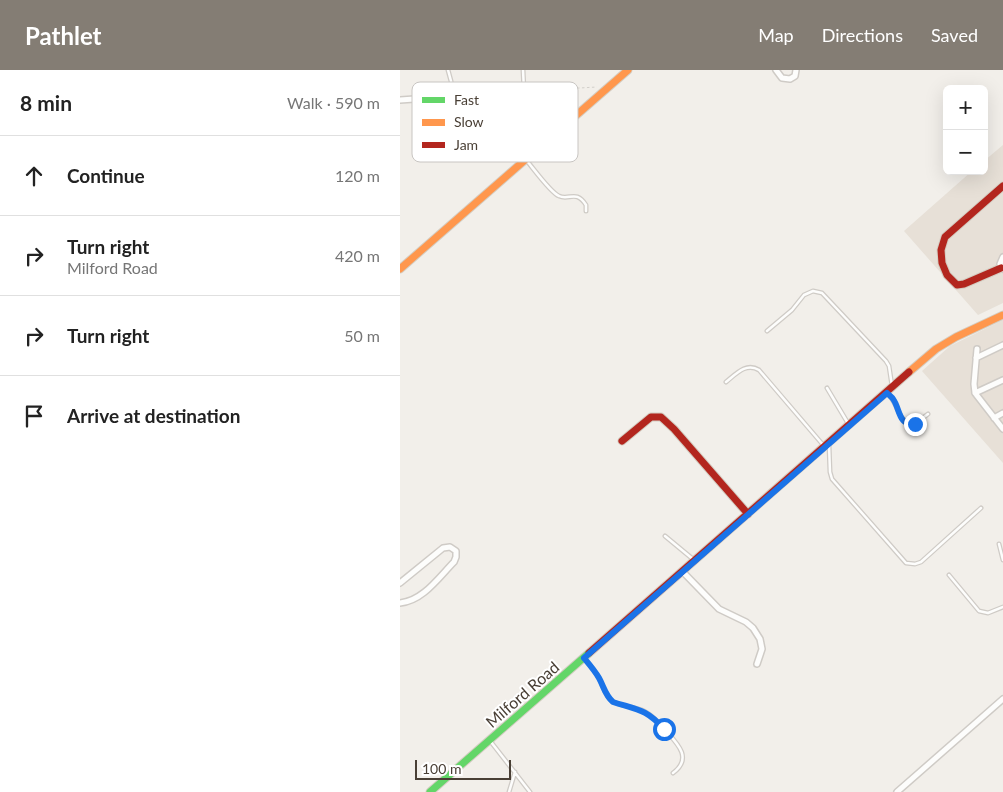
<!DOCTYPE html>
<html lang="en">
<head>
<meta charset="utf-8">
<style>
  :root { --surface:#fff; --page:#f6f6f6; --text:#222; --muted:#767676; --line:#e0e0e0; --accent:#847d74 }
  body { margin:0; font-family:Lato,sans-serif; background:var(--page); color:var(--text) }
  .controls { position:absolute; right:15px; top:15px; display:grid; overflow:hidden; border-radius:8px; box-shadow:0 5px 20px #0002 }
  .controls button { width:45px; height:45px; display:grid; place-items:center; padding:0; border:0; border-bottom:1px solid var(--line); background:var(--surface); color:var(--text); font:25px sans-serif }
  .scale { position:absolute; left:15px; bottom:12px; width:96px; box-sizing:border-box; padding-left:5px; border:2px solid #493f35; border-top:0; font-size:14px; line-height:18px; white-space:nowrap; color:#493f35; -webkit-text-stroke:4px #fff; paint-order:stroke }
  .stop { position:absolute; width:15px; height:15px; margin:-11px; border:4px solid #1a73e8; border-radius:50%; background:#fff }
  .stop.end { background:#1a73e8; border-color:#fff; box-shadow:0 1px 5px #0008 }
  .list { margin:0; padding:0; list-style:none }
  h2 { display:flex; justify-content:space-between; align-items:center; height:65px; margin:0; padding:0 20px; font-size:21px }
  h2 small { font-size:16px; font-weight:400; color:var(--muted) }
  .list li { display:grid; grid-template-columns:32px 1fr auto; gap:15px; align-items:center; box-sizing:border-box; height:80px; padding:0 20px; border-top:1px solid var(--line) }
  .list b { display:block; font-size:19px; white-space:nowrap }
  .list p { margin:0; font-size:16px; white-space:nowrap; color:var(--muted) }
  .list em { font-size:16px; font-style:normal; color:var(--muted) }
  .icon { flex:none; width:28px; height:28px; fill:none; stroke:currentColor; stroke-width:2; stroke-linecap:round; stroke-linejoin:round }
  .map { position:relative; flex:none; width:603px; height:722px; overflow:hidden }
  header { display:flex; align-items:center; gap:30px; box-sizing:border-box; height:70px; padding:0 25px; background:var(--accent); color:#fff }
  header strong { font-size:24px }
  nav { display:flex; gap:28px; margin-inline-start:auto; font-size:18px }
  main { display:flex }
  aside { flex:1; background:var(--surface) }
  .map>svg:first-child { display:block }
  .residential { fill:#e7e0d7 }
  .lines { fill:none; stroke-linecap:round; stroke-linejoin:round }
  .lane-casing { stroke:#cfcbc6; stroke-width:5 }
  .street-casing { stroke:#cfcbc6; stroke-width:8 }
  .fast-casing { stroke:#d4cdc2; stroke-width:9 }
  .slow-casing { stroke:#d4cdc2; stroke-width:9 }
  .jam-casing { stroke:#d4cdc2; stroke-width:9 }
  .path { stroke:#d2cfca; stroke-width:1; stroke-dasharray:2.5 2.5; stroke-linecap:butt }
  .lane { stroke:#fdfdfc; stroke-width:2.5 }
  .street { stroke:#fdfdfc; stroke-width:5 }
  .fast { stroke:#63d668; stroke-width:7 }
  .slow { stroke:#ff974d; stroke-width:7 }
  .jam { stroke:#b3261e; stroke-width:7 }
  .route { stroke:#1a73e8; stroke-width:6 }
  .labels { text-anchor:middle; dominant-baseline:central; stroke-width:4; stroke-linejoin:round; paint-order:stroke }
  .street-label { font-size:16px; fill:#493f35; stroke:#fff }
  .key { fill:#fff; stroke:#c8c5c2; stroke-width:1 }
  .key-label { font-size:14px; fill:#493f35 }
</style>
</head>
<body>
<header>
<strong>Pathlet</strong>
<nav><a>Map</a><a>Directions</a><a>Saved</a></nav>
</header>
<main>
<aside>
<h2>8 min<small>Walk · 590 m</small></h2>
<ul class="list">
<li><svg class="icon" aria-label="ahead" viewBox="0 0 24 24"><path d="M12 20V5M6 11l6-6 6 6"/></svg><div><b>Continue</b></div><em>120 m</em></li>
<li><svg class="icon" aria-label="right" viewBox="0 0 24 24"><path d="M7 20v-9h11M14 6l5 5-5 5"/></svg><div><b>Turn right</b><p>Milford Road</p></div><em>420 m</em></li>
<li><svg class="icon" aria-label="right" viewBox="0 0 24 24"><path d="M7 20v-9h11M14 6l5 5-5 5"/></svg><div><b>Turn right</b></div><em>50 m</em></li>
<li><svg class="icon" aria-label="arrive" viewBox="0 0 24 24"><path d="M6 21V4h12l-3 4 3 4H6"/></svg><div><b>Arrive at destination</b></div></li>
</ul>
</aside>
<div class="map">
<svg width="603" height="722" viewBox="0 0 603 722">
  <rect width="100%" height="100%" fill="#f2efea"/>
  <path class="residential" d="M603,75V233L578,245L504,161L572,101H584V91Z
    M603,250V393L522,301L550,276Z"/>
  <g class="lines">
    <defs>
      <path id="lane" d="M48,0L51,11L53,25
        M123,0L124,20
        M127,91C133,98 151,123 159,126C169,131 176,119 186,135V141
        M367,261L392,240L404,225L413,221L422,223L486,291L489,296L492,316
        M326,312C336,304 346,292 359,300L424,376
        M427,318L449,355
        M487,323C497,332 497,346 508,354H515L528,344
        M429,375L430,402L432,409L506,493L515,494L521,492L581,438
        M265,466L294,490
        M599,474L603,490
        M549,505L579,541L588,543L603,537
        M185,589C190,595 195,601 199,608C203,615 204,625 212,631C221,637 234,636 244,641C254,646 260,654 267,662C279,675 292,689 273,703
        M91,672L130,722
        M109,722L115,702"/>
      <path id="street" d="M376,0L382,8L390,9L395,6L396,0
        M0,30L156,19
        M603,199L600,194L603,187
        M577,279L574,314L575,323L603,359
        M576,288L603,275
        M575,323L603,310
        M594,348L603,343
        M282,501L319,539L346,552L353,558L360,569L362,579L357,594
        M0,513L43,478L50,477L56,481V487L54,492C39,507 23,531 0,533
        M497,722L603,629"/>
      <path id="fast" d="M30,722L189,583"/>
      <path id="slow" d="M0,199L228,0
        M509,302L536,279L556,267L603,245"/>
      <path id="jam" d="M601,198L564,214L557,215L547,205L542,193L541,180L545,167L603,116
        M222,371L251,347H261L274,359L348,444
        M189,583L509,302"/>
    </defs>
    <use href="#lane" class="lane-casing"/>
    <use href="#street" class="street-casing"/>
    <use href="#fast" class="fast-casing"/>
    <use href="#slow" class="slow-casing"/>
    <use href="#jam" class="jam-casing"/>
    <path class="path" d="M162,19L197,17"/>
    <use href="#lane" class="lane"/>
    <use href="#street" class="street"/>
    <use href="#fast" class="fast"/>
    <use href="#slow" class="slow"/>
    <use href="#jam" class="jam"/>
  </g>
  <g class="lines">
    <path class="route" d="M264,659C246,639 238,640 213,632C205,625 204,617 199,608C195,601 189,594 184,588L487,323C489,325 492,327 493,329C500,338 498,356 515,354"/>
  </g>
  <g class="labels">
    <g class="street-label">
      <text transform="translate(122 624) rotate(-41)">Milford Road</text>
    </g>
  </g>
  <rect x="12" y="12" width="166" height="80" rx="8" class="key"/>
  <rect x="22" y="27" width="23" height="6" fill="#63d668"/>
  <rect x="22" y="49" width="23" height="7" fill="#ff974d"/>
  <rect x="22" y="72" width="23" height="6" fill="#b3261e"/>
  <g class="key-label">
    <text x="54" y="35">Fast</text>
    <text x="54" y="57">Slow</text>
    <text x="54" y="80">Jam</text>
  </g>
</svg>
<div class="controls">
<button>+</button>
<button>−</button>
</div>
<div class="scale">100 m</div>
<div class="stop" style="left:264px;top:659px"></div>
<div class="stop end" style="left:515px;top:354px"></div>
</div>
</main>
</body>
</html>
